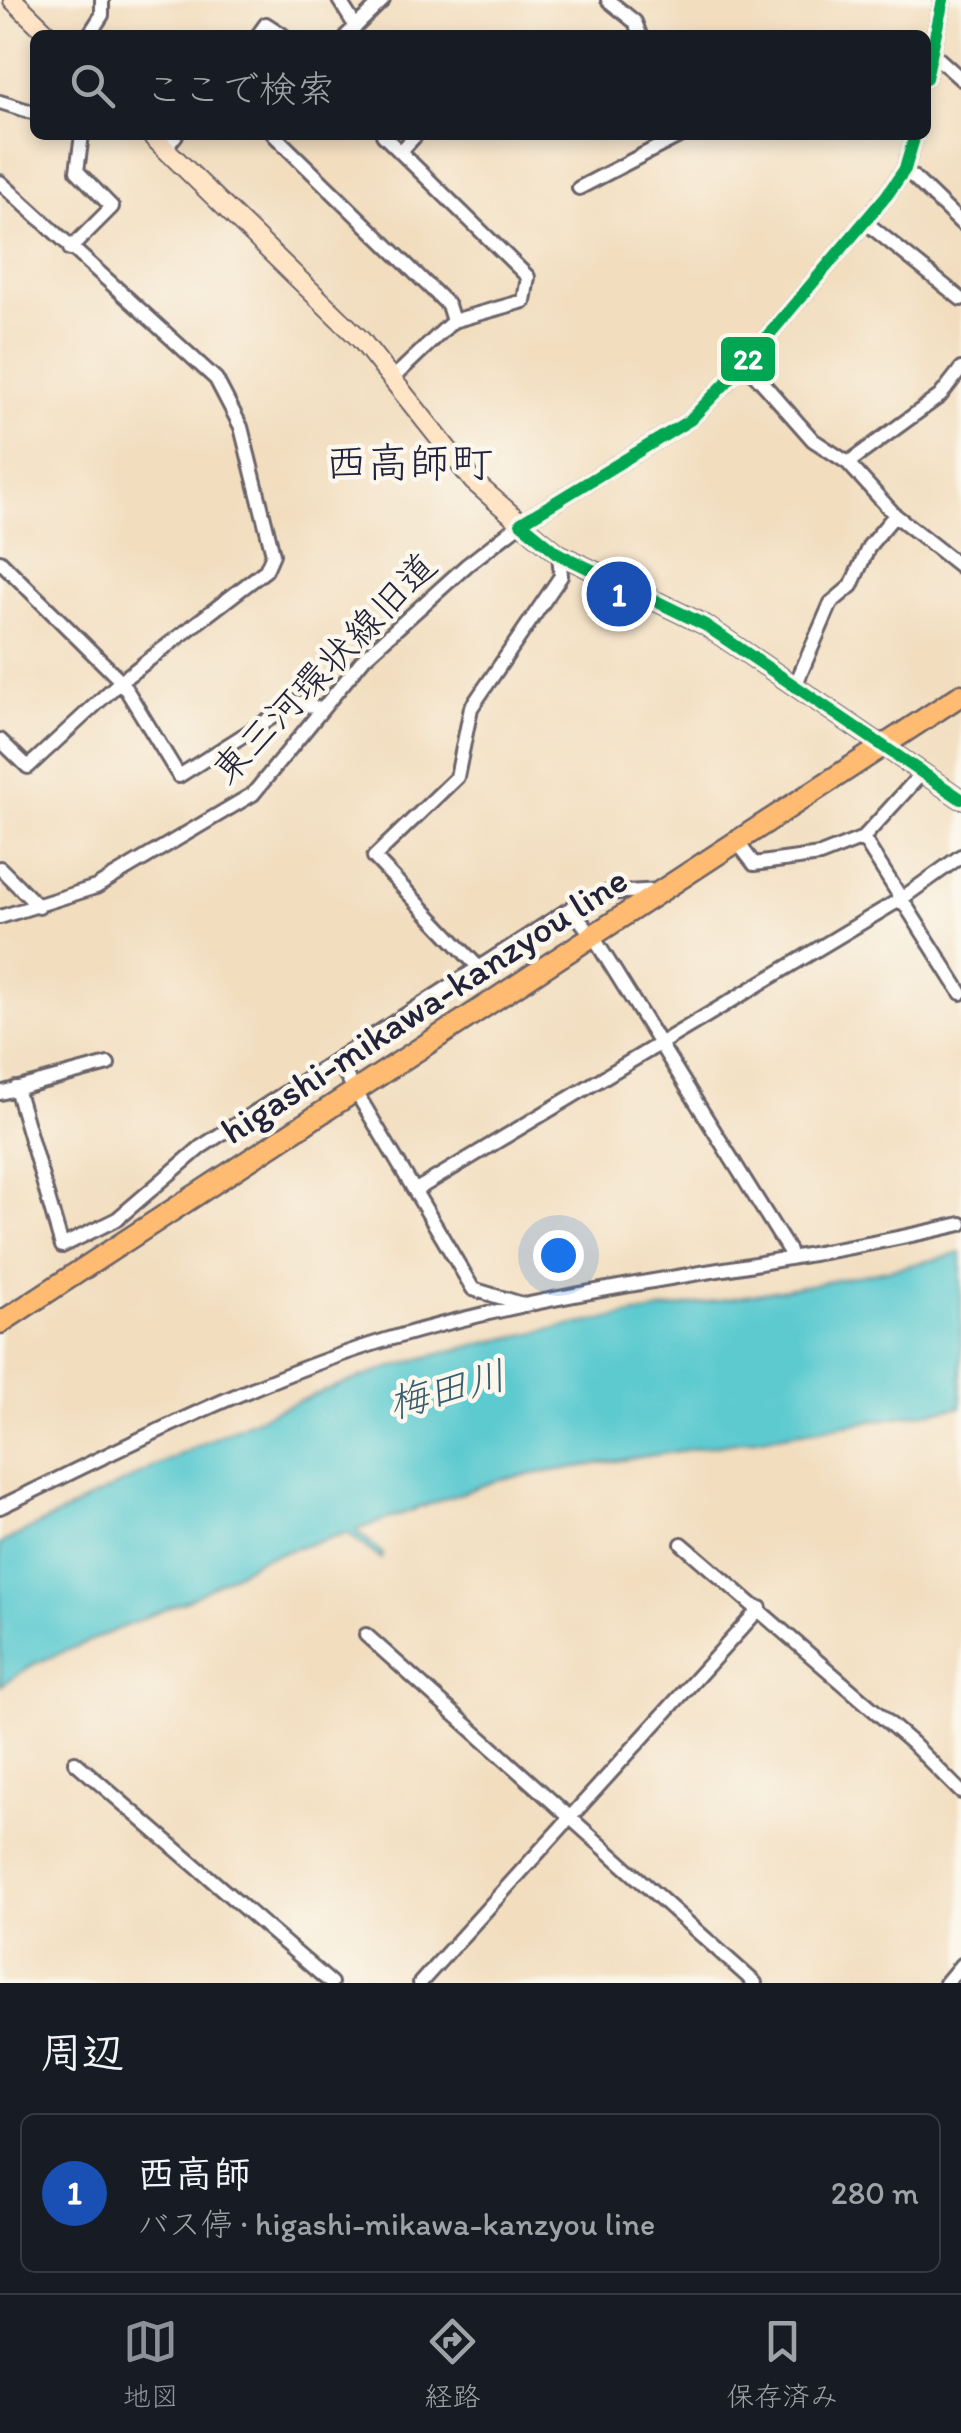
<!DOCTYPE html>
<html lang="ja">
<head>
<meta charset="utf-8">
<style>
  :root { --surface:#171b24; --page:#242831; --text:#f1f3f6; --muted:#9ea1a6; --line:#363941; --accent:#8c9099 }
  body { margin:0; font-family:Itim,"Klee One",sans-serif; background:var(--page); color:var(--text) }
  .you { position:absolute; left:558px; top:1255px; width:35px; height:35px; margin:-25px; border:8px solid #fff; border-radius:50%; background:#1a73e8; box-shadow:0 0 0 15px #1a73e833 }
  .badge { display:grid; place-items:center; width:65px; height:65px; border-radius:50%; background:var(--accent); color:#fff; font-size:32px; font-weight:700 }
  .pin { position:absolute; translate:-50% -50%; border:5px solid #fff; box-shadow:0 2px 10px #0006 }
  .list { margin:0; padding:0; list-style:none }
  h2 { display:flex; justify-content:space-between; align-items:center; height:130px; margin:0; padding:0 40px; font-size:42px }
  h2 small { font-size:32px; font-weight:400; color:var(--muted) }
  .list li { display:grid; grid-template-columns:65px 1fr auto; gap:30px; align-items:center; box-sizing:border-box; height:160px; margin:0 20px 20px; padding:0 20px; border:2px solid var(--line); border-radius:15px }
  .list b { display:block; font-size:38px; white-space:nowrap }
  .list p { margin:0; font-size:32px; white-space:nowrap; color:var(--muted) }
  .list em { font-size:32px; font-style:normal; color:var(--muted) }
  .icon { flex:none; width:55px; height:55px; fill:none; stroke:currentColor; stroke-width:2; stroke-linecap:round; stroke-linejoin:round }
  .map { position:relative; flex:none; width:961px; height:1983px; overflow:hidden }
  .search { position:absolute; background:var(--surface); box-shadow:0 5px 15px #0003; left:30px; right:30px; top:30px; height:110px; display:flex; align-items:center; gap:25px; box-sizing:border-box; padding:0 35px; border-radius:15px; color:var(--muted); font-size:38px }
  .sheet { height:310px; background:var(--surface) }
  nav { display:flex; justify-content:space-around; align-items:center; box-sizing:border-box; height:140px; border-top:2px solid var(--line); background:var(--surface); font-size:28px; color:var(--muted) }
  nav a { display:grid; justify-items:center; gap:5px }
  nav .on { color:var(--accent) }
  .map>svg:first-child { display:block }
  .water { fill:#5dcad0; stroke:#407686; stroke-width:2.5 }
  .lines { fill:none; stroke-linecap:round; stroke-linejoin:round }
  .minor-casing { stroke:#6b6369; stroke-width:18 }
  .tertiary-casing { stroke:#6b6369; stroke-width:20 }
  .secondary-casing { stroke:#6b6369; stroke-width:22 }
  .primary-casing { stroke:#6b6369; stroke-width:25 }
  .minor { stroke:#fff; stroke-width:12 }
  .tertiary { stroke:#fff; stroke-width:15 }
  .secondary { stroke:#ffe4c6; stroke-width:18 }
  .primary { stroke:#ffbb71; stroke-width:20 }
  .bus-1-casing { stroke:#fbf7ec; stroke-width:20 }
  .bus-1 { stroke:#00a651; stroke-width:12 }
  .labels { text-anchor:middle; dominant-baseline:central; stroke-width:9; stroke-linejoin:round; paint-order:stroke }
  .street-label { font-size:38px; fill:#22223b; stroke:#fbf7ec }
  .water-label { font-size:40px; font-style:italic; fill:#375d6f; stroke:#fbf7ec }
  .quarter-label { font-size:42px; fill:#22223b; stroke:#fbf7ec }
  .line-badge { stroke:#fbf7ec; stroke-width:4 }
  .badge-label { font-size:28px; text-anchor:middle; font-weight:bold; fill:#fff }
</style>
</head>
<body>
<div class="map">
<svg width="961" height="1983" viewBox="0 0 961 1983">
  <rect width="100%" height="100%" fill="#fbf7ec"/>
  <filter id="ink" filterUnits="userSpaceOnUse"><feTurbulence type="fractalNoise" baseFrequency=".01" numOctaves="2"/><feDisplacementMap in="SourceGraphic" scale="20" xChannelSelector="R" yChannelSelector="G"/><feConvolveMatrix kernelMatrix="1 2 1 2 8 2 1 2 1" color-interpolation-filters="sRGB"/></filter>
  <filter id="wash" filterUnits="userSpaceOnUse"><feTurbulence type="fractalNoise" baseFrequency=".0048" numOctaves="4" result="noise"/><feDisplacementMap in="SourceGraphic" scale="40" xChannelSelector="R" yChannelSelector="G"/><feGaussianBlur stdDeviation="2.25" result="paint"/><feColorMatrix in="noise" values="0 0 0 0 0 0 0 0 0 0 0 0 0 0 0 0 0 1.4 0 .05"/><feComposite in="paint" operator="in"/></filter>
  <g filter="url(#wash)">
    <rect width="100%" height="100%" fill="#f2ddbe"/>
    <path class="water" d="M961,1253V1407L501,1479L356,1530L383,1554L381,1559L347,1533L261,1559L187,1600L34,1664L0,1686V1544C137,1477 277,1398 424,1358C601,1311 784,1298 961,1253Z"/>
  </g>
  <g filter="url(#ink)">
    <g class="lines">
      <defs>
        <path id="minor" d="M339,0L356,27
          M608,0L635,22L640,35
          M89,35L102,15V0
          M258,35L266,24L283,35
          M347,35L383,0
          M931,52L961,79
          M0,102L35,113
          M274,135L448,305L453,321
          M383,135L528,277L524,301L453,321L393,378
          M165,148L176,135
          M400,152L416,135
          M905,169L961,223
          M0,182L216,379L241,427L273,554L266,570L121,681L28,767L0,740
          M579,188L681,135
          M864,221L961,299
          M70,249L112,207L77,171L82,135
          M745,363L813,440L848,463L895,515L961,567
          M848,463L940,396L961,369
          M0,561L121,681L179,776L296,702L320,709
          M795,686L831,603L851,586L869,546L895,515
          M863,838L961,993
          M738,843L754,864L820,855L863,838L922,773
          M0,868L39,907
          M571,908L594,938L789,1251V1257
          M0,917L96,887L253,794L365,657L467,565L521,523
          M479,968L374,857L457,777L471,708L561,576L559,554
          M337,1060L473,1289L522,1304
          M16,1088L62,1246L117,1219L201,1147L566,911L605,893L663,890
          M0,1093L108,1064
          M416,1190L901,899L961,856
          M0,1507C127,1446 253,1380 389,1339C576,1283 772,1269 961,1224
          M682,1544L912,1743L961,1792
          M366,1635L755,1983
          M75,1762L331,1983
          M420,1983L760,1608
          M946,1983L961,1965"/>
        <path id="tertiary" d="M926,78L943,0
          M521,523L690,420L745,363L887,195L905,169L915,135"/>
        <path id="secondary" d="M13,0L49,35
          M151,135L361,340L473,481L521,523L559,554L705,625L961,799"/>
        <path id="primary" d="M0,1323L961,695"/>
      </defs>
      <use href="#minor" class="minor-casing"/>
      <use href="#tertiary" class="tertiary-casing"/>
      <use href="#secondary" class="secondary-casing"/>
      <use href="#primary" class="primary-casing"/>
      <use href="#minor" class="minor"/>
      <use href="#tertiary" class="tertiary"/>
      <use href="#secondary" class="secondary"/>
      <use href="#primary" class="primary"/>
      <defs>
        <path id="bus-1" d="M926,78L943,0
          M521,523L690,420L745,363L887,195L905,169L915,135
          M521,523L559,554L705,625L961,799"/>
      </defs>
      <use href="#bus-1" class="bus-1-casing"/>
      <use href="#bus-1" class="bus-1"/>
    </g>
  </g>
  <g class="labels">
    <g class="street-label">
      <text transform="translate(324 668) rotate(-46)">東三河環状線旧道</text>
      <text transform="translate(424 1005) rotate(-33)">higashi-mikawa-kanzyou line</text>
    </g>
    <g class="water-label">
      <text transform="translate(447 1389) rotate(-15)">梅田川</text>
    </g>
    <g class="quarter-label">
      <text x="409" y="462">西高師町</text>
    </g>
  </g>
  <rect class="line-badge" x="719" y="335" width="58" height="48" rx="10" fill="#00a651"/>
  <g class="badge-label">
    <text x="748" y="369">22</text>
  </g>
</svg>
<div class="you"></div>
<div class="pin badge" style="left:619px;top:594px;background:#1a4fb4">1</div>
<div class="search"><svg class="icon" aria-label="search" viewBox="0 0 24 24"><circle cx="10" cy="10" r="6"/><path d="M15 15l6 6"/></svg>ここで検索</div>
</div>
<section class="sheet">
<h2>周辺<small></small></h2>
<ul class="list">
<li><span class="badge" style="background:#1a4fb4">1</span><div><b>西高師</b><p>バス停 · higashi-mikawa-kanzyou line</p></div><em>280 m</em></li>
</ul>
</section>
<nav>
<a class="on"><svg class="icon" aria-label="map" viewBox="0 0 24 24"><path d="M3 6l6-2 6 2 6-2v14l-6 2-6-2-6 2zM9 4v14M15 6v14"/></svg>地図</a>
<a><svg class="icon" aria-label="directions" viewBox="0 0 24 24"><path d="M12 3l9 9-9 9-9-9zM9 14v-3h6M13 9l2 2-2 2"/></svg>経路</a>
<a><svg class="icon" aria-label="saved" viewBox="0 0 24 24"><path d="M7 4h10v16l-5-4-5 4z"/></svg>保存済み</a>
</nav>
</body>
</html>
